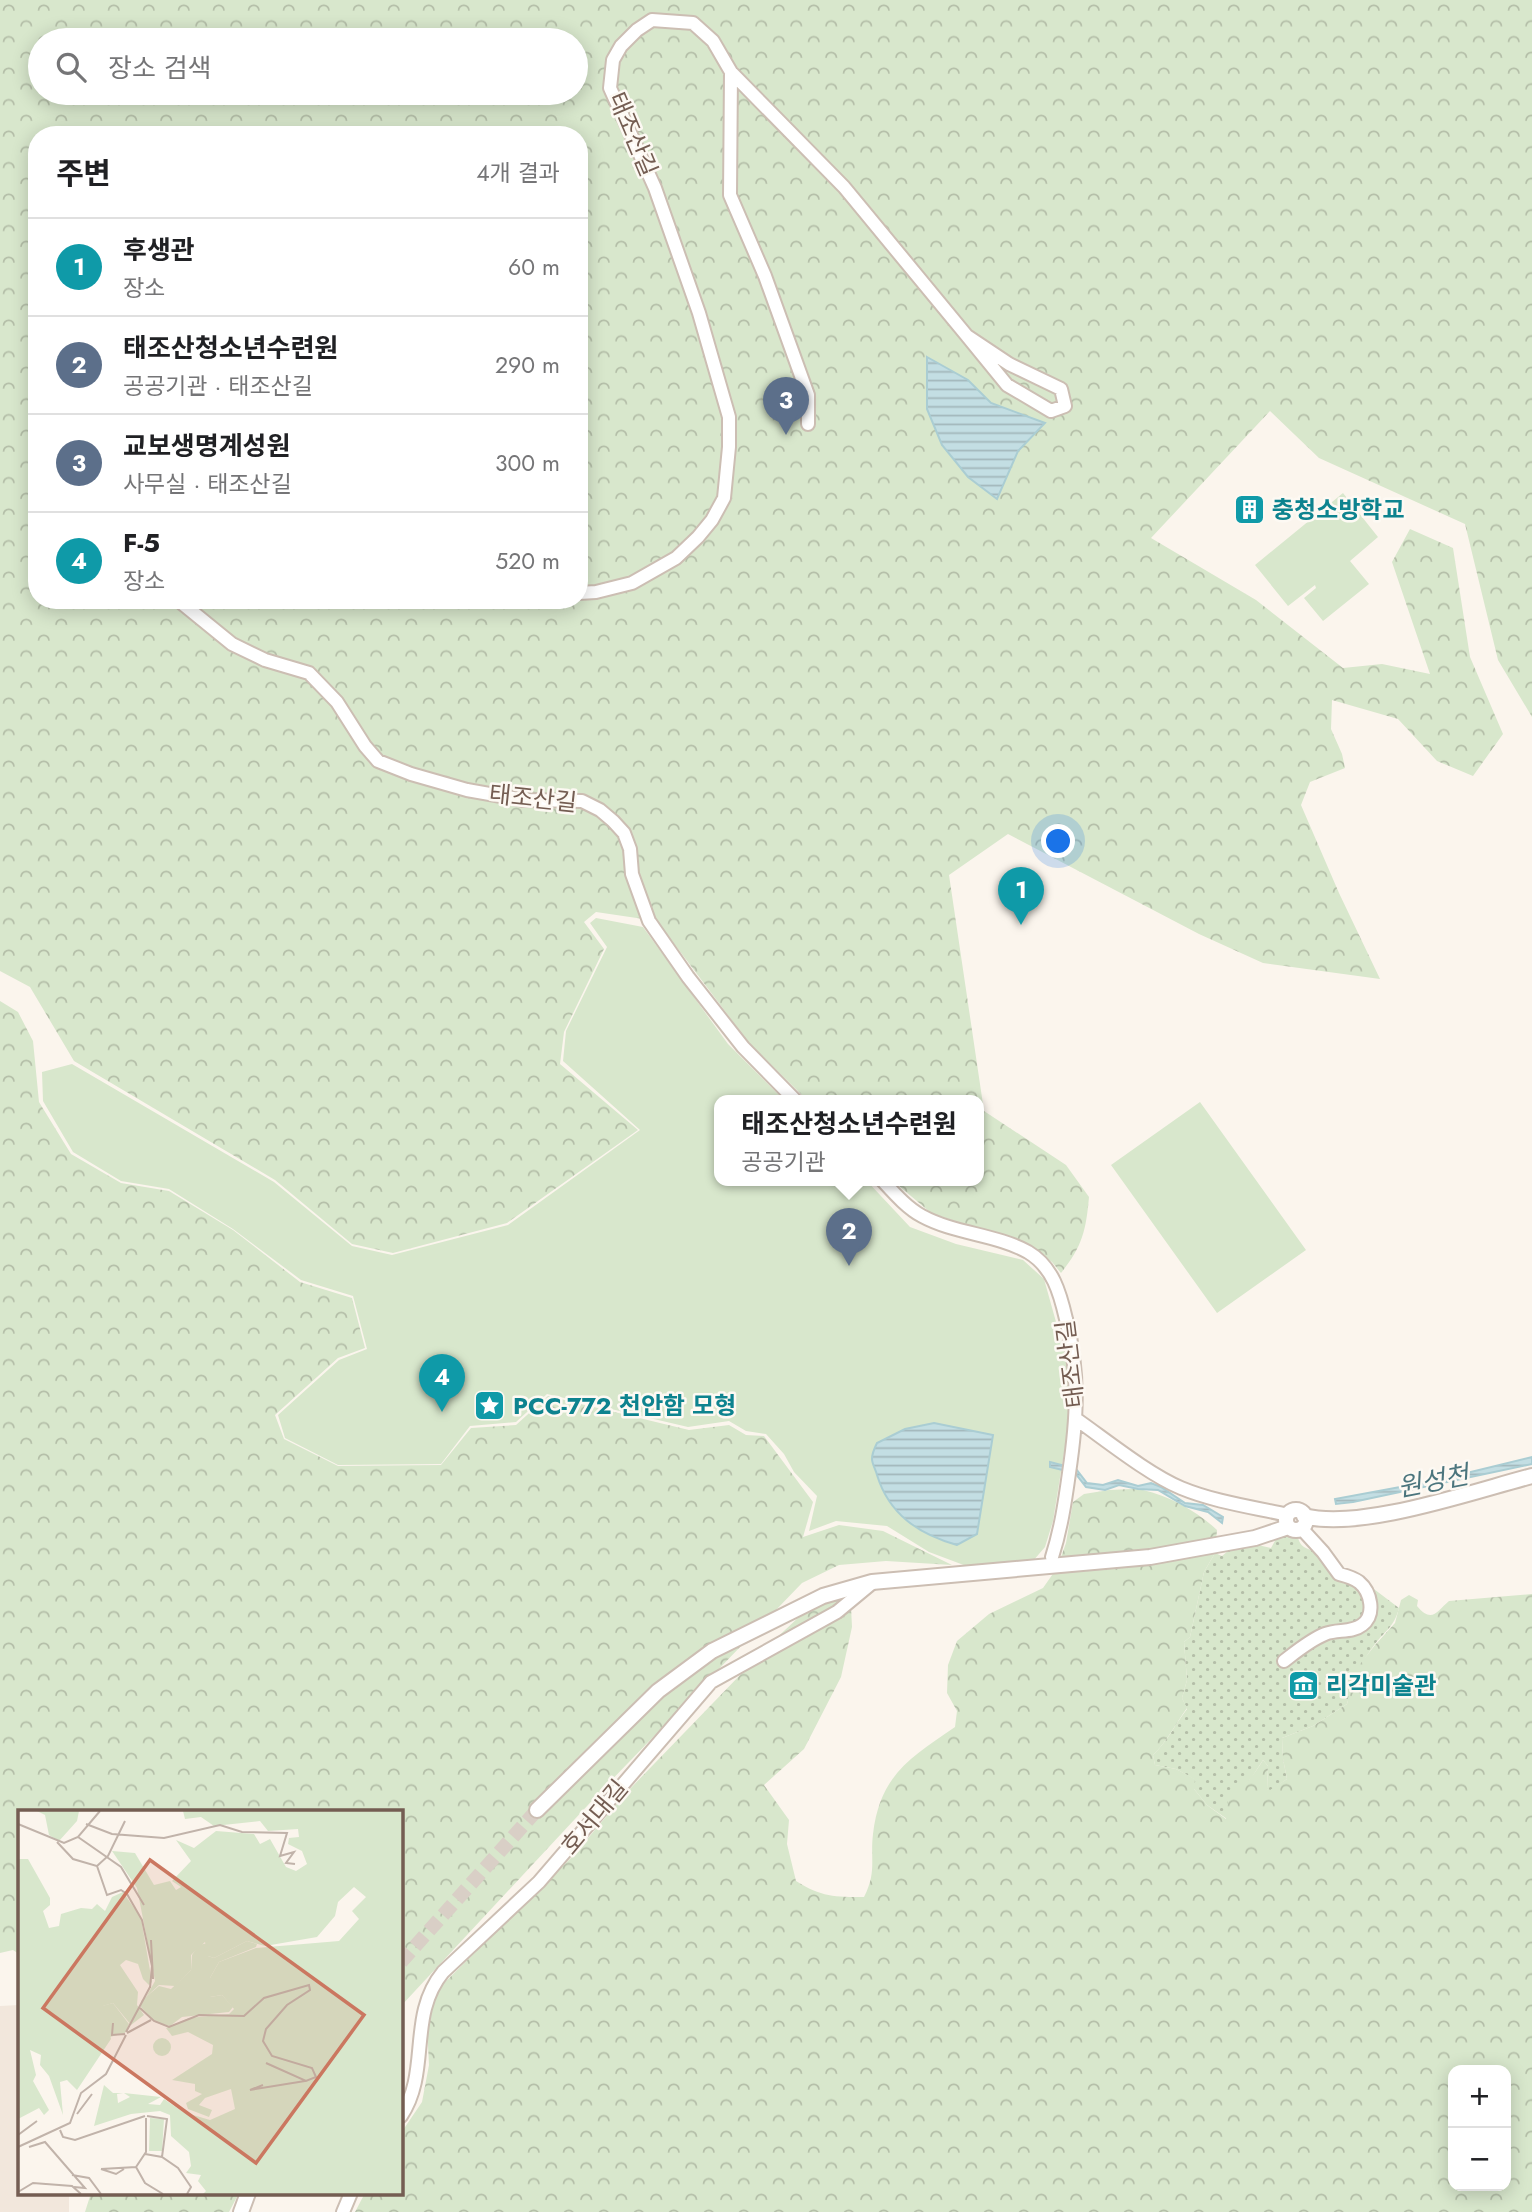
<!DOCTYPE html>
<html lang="ko">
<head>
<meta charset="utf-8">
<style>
  :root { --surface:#fff; --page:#f2f2f2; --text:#202124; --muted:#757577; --line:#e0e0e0; --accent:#d57a62 }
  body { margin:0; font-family:Jost,"Noto Sans KR",sans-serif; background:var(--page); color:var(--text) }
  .controls { position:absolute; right:21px; bottom:21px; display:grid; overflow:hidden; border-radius:14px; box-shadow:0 4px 18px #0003 }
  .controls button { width:63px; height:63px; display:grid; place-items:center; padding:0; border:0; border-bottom:2px solid var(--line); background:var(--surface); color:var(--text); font:35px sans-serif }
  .you { position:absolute; left:1059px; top:842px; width:24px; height:24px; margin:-18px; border:5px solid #fff; border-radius:50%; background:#1a73e8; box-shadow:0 0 0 10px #1a73e833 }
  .badge { display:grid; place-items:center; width:46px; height:46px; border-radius:50%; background:var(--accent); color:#fff; font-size:23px; font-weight:700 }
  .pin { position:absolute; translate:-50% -58px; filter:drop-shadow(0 2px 4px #0008) }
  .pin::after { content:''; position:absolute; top:37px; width:24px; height:21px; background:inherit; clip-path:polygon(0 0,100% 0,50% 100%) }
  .popup { position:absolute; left:714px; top:1095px; width:270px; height:91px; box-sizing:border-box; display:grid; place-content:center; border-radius:14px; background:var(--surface); filter:drop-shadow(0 2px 5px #0005); font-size:23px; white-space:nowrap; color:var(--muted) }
  .popup b { font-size:26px; color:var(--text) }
  .popup::after { content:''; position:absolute; left:50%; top:100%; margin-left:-14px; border:14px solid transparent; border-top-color:var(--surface) }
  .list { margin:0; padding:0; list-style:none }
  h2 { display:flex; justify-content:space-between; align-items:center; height:91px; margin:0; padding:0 28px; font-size:30px }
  h2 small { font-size:23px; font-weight:400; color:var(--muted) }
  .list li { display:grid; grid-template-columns:46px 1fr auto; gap:21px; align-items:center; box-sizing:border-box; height:98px; padding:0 28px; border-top:2px solid var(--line) }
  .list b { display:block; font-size:26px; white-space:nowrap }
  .list p { margin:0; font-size:23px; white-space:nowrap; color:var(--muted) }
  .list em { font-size:23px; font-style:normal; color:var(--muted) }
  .icon { flex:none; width:38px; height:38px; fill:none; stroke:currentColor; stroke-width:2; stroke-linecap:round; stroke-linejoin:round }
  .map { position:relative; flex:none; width:1532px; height:2212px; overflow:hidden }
  .search { position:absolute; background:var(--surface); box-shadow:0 4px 18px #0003; left:28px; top:28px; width:560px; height:77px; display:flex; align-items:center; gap:18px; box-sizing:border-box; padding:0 24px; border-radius:38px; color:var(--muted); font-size:26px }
  .panel { position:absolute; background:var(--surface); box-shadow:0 4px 18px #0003; left:28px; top:126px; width:560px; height:483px; border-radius:28px }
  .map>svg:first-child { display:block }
  .residential { fill:#f2e7dc }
  .grass { fill:url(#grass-dots) }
  .forest { fill:url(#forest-crowns); fill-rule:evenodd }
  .green { fill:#d8e7cc }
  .water { fill:url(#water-rules); stroke:#aacdd3; stroke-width:2 }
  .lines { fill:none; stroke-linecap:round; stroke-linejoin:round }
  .tertiary-tunnel { stroke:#d9cfc6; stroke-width:14; stroke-dasharray:14 7; stroke-linecap:butt }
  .minor-casing { stroke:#ccbeb3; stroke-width:16 }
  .tertiary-casing { stroke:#ccbeb3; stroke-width:18 }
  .minor { stroke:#fff; stroke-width:12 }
  .tertiary { stroke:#fff; stroke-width:14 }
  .labels { text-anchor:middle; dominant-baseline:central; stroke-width:5; stroke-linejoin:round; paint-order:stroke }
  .street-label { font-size:24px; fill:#745d52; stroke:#fdf9f3 }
  .culture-label { font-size:24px; font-weight:bold; fill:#0d838f; stroke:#fdf9f3; text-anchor:start }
  .water-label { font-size:26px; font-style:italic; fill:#4b757d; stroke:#fdf9f3 }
  .inset-road { fill:none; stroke:#c1b3aa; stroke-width:2 }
  .view { fill:#cb7760; fill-opacity:0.15; stroke:#cb7760; stroke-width:3.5 }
  .inset-edge { fill:none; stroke:#745d52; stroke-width:3.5 }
</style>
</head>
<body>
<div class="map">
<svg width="1532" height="2212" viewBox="0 0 1532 2212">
  <defs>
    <pattern id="grass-dots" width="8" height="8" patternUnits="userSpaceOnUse" patternTransform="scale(1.75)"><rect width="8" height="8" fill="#d8e7cc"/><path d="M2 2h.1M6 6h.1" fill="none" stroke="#b4bea8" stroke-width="1.8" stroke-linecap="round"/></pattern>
    <pattern id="forest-crowns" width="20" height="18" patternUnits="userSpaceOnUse" patternTransform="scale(1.75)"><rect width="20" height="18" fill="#d8e7cc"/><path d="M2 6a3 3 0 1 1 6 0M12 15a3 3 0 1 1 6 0" fill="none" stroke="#b4bea8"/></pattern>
    <pattern id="water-rules" width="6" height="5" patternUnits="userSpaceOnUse" patternTransform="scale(1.75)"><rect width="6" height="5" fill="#c3dee3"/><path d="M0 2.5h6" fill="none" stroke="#a3b7bb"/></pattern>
  </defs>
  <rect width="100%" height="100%" fill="#fbf5ed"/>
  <path class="residential" d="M19,2005V2193H69V2212H0V2006Z"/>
  <path class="grass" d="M1297,1533C1300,1553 1310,1545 1321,1557C1325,1561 1328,1567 1332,1572L1358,1577L1399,1608C1394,1627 1386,1630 1375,1644C1361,1662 1352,1683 1347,1704L1313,1726L1282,1738L1283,1759L1287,1779L1270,1791L1267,1789L1268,1766L1263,1760L1252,1777L1240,1790L1227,1819L1207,1805L1194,1789V1779L1176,1769L1155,1765L1153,1755C1169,1739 1174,1726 1187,1709L1182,1698L1187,1680L1184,1642L1190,1637L1204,1572L1215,1553L1222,1556L1240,1541L1271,1548L1276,1539Z"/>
  <path class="forest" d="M0,0H1532V717L1498,660L1465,524L1319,458L1270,411L1151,538L1256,600L1343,668L1382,664L1430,674L1392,562L1410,529L1453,548L1470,657L1503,734L1473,776L1437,761L1398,719L1332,700L1331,729L1342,754L1345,768L1310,782L1301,805L1339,893L1380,979L1263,963L1199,934L1008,834L949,875L984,1111L1066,1165L1089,1197C1086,1231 1082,1247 1061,1273L1052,1262L1026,1245L931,1213L892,1180H978V1100H807L749,1043L657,921L596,912L584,922L604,949L564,1032L560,1064L638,1130L507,1223L393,1253L352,1244L275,1180L74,1061L30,987L0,971ZM40,40H576V93H40ZM37,135H579V600H37ZM927,358L968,380L991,403L1044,423L1018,451L997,499Z
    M0,1001L18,1012L33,1041L39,1102L71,1154L121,1183L169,1191L233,1230L300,1282L352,1298L365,1348L338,1358L275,1415L284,1439L338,1466L441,1465L471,1428L516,1425L548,1396L689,1430L729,1425L746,1435L764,1436L813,1502L803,1537L839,1525L883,1531L952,1565L886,1561L839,1565L802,1583L601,1791L401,2006V1811H19V1954L13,1950L0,1953Z
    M1109,1490C1120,1490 1133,1488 1143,1490C1170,1496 1198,1512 1217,1530L1215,1553L1204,1572L1190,1637L1184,1642L1187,1680L1182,1698L1187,1708C1174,1726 1169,1739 1153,1755L1155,1765L1176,1769L1195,1779L1194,1789L1207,1805L1226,1819L1228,1795C1245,1787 1254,1775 1263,1760L1268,1766L1267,1789L1270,1790L1287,1779L1283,1759L1282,1738L1313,1726L1347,1704L1352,1682L1350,1677L1375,1645L1395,1623L1401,1600L1409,1595L1418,1600L1417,1606C1432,1624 1437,1611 1449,1601L1532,1594V2212H355L365,2193H401V2133L422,2102L429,2065L427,2025L438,1989L573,1856L625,1794L769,1645L816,1601L836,1592L851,1607L852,1627L841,1677L804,1749L764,1785L789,1820L787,1844L796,1881C821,1897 835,1897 864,1897C877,1872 870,1859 873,1834C880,1775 910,1758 955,1727L957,1711L947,1693L948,1665L957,1641L989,1614L1043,1588L1057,1568L1066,1543L1073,1502L1084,1494ZM1453,2070H1506V2186H1453Z
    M91,2193H239L229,2212H85Z"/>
  <path class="green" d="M1343,493L1378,537L1350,561L1369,584L1323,621L1304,598L1316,588L1315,585L1288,606L1255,565Z
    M596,918L643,927L728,1044L784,1100H720V1180H866L910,1227L956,1244L1023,1260L1044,1279L1072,1379L1069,1422L1053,1521L1045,1547L1027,1568L1001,1579L929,1552L887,1526L836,1521L809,1531L817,1496L794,1472L784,1454L766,1434L746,1431L729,1421L688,1427L547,1394L516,1422L470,1426L441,1464L338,1465L285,1438L278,1415L339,1360L367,1349L353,1296L301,1280L233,1229L169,1189L121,1181L73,1152L43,1101L42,1072L72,1064L274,1182L352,1246L392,1255L508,1225L640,1130L563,1061L566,1031L607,947L590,923Z
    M1200,1102L1306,1250L1217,1313L1111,1165Z"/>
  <path class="water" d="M927,357L968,380L991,403L1045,423L1018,451L997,499L968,477L942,445L927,409Z
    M934,1423L993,1435L977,1534L957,1545C918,1534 889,1514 877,1475C876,1470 872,1464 872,1459C872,1454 875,1447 877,1443L905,1429Z
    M1532,1457V1464L1353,1502L1336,1504L1335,1499L1438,1480Z
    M1050,1462L1076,1469L1087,1483L1103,1485L1118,1480L1138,1486L1151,1483L1161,1487L1185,1503L1203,1505L1223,1517L1222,1523L1208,1512L1185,1506L1158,1490L1138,1489L1119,1485L1105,1490L1086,1487L1075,1473L1050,1467Z"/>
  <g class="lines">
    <path class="tertiary-tunnel" d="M401,1962L537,1810"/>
    <defs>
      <path id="minor" d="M731,72L844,187L967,336L1009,364L1061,389L1065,406L1051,411L1007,385L967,336
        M579,593L596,592L632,583L676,558L698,537L712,520L724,498L729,447V417L699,313L655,188L610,88L613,60L621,46L637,30L652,20L693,23L713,41L731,72L730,195L765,276L808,395V424
        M178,600L232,644L265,660L309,673L337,702L365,746L378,761L411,774L467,790L524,800L582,801L600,810L613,821L624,833L630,849L632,874L649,921L688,977L743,1047L795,1100
        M882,1180C894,1193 907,1208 922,1216C955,1234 996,1234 1028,1252C1053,1267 1060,1293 1066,1319C1080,1374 1077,1419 1069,1473C1065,1502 1061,1529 1052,1557
        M1076,1419C1106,1440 1148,1474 1181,1488C1215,1502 1252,1507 1288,1515
        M1284,1661C1297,1651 1310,1640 1325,1634C1337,1629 1352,1633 1362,1625C1376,1615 1371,1592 1359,1582C1352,1577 1347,1576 1339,1574L1323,1552L1301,1528
        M401,2116C431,2071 407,2016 443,1972L539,1882L711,1682L837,1612L872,1583
        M343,2212L351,2193"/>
      <path id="tertiary" d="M1286 1520a10 10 0 1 1 20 0a10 10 0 1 1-20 0Z
        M1304,1516C1360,1531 1474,1491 1532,1476
        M537,1810L658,1691L712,1651L823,1596L872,1582L1150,1557L1255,1538L1288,1527
        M241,2212L248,2193"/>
    </defs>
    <use href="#minor" class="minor-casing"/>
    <use href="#tertiary" class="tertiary-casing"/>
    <use href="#minor" class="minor"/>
    <use href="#tertiary" class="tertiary"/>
  </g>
  <defs>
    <symbol id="building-square" viewBox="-11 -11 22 22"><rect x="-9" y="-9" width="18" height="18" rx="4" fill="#0f9aa8" stroke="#fdf9f3"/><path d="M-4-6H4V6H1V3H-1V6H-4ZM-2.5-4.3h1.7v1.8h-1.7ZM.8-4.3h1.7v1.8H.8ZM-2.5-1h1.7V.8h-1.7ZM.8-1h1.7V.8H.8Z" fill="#fff"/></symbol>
    <symbol id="sight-square" viewBox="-11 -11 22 22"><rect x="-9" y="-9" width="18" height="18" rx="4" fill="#0f9aa8" stroke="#fdf9f3"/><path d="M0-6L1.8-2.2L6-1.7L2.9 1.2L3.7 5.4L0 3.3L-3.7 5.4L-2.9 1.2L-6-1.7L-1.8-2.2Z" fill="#fff"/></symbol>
    <symbol id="museum-square" viewBox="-11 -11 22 22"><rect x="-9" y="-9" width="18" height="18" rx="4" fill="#0f9aa8" stroke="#fdf9f3"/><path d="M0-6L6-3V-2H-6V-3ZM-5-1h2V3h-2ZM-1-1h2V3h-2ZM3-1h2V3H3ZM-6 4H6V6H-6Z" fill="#fff"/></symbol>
  </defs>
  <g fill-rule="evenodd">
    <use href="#building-square" x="1232" y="492" width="35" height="35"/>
    <use href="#sight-square" x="472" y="1388" width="35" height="35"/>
    <use href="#museum-square" x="1286" y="1668" width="35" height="35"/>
  </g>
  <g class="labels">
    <g class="street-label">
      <text transform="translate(633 134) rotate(67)">태조산길</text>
      <text transform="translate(533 798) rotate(6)">태조산길</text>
      <text transform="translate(1070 1364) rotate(-97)">태조산길</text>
      <text transform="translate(594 1817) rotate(-50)">호서대길</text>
    </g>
    <g class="culture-label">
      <text x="1272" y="509">충청소방학교</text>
      <text x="513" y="1405">PCC-772 천안함 모형</text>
      <text x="1326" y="1685">리각미술관</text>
    </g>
    <g class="water-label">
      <text transform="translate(1433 1481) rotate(-11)">원성천</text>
    </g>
  </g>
  <g transform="translate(18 1810)">
    <rect width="385" height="385" fill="#fbf5ed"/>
    <path d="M95,193L111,214L107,223L92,227L84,196Z" fill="#d8e7cc"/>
    <path d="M19,1H61L59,11L41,31L31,25L27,5ZM165,1H385L384,384H185L188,381L180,371L183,365L168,363L173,356L171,342L153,326L152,305L142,301L113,304L76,316L86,275L95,283H105L99,284L100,293L112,287L106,283L143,287L130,294L142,295L146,289L165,302L192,310L217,299L213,279L187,288L181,295L194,300L191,307L170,299L168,293L184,284L177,281V274L154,270L194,244L195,235L170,222L154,226L148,218L171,208L211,204L216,199L204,185L192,187V168L201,152L238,138L321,131L341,109L334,101L348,87L336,77L320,92L317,106L299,127L247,136L229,131L196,148L190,146L187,132L173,145V160L157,176L141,175L128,187L137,171L119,78L94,41L117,43L136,75L152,71L158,80L163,77L154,71L173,51L158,30L176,38L198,21L236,24L242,34L252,29L268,57L278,61L289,54L284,41L270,34L271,28L281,27L280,19L250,21L242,11L196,16L183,7L167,9ZM0,49H10L32,88V95L25,101L31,118L41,116L43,104L63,98L74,99L79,94L87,101L94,87L105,82L123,108L134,172L131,175L125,169L120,154L108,150L102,155L120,182L119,195L126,205L113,215L95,193L85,196L93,229L59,280L49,270L42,272L45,305L31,266L22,255L23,245L12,240L18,265L15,271L31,300L26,305L21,298L0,309Z" fill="#d8e7cc"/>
    <path d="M229,131L239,134L238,137L201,152L192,168V187L204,185L215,197L211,202L164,207L152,216L137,212L123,197V191L141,176L153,179L173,160L174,145L181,135L190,133V146L196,148ZM135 237a9 9 0 1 1 18 0a9 9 0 1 1-18 0ZM132,308L146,309L144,341H131Z" fill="#d8e7cc"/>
    <path class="inset-road" d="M0,14L46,33L60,27L82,1M68,14L94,24L146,28L202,15L224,22L269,23L262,46L276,42L268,53L277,54M60,27L103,57L126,95M39,32L55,49L79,56L89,85L103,80L109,84L124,110L134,156L132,178M79,56L90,46L107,11M133,130L135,169M122,198L136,211L151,217L181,205L226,206L246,188L291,175L292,180L269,195L248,219L245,231L254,246L294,258L298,267L288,271L248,253M95,213L94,225L107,224M108,222L132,177M109,223L133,210M245,275L232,280L287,271M59,304L74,284M129,306L149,309L144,347M42,320L45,327L57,330L127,306M0,325L19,311M0,337L52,313L63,283L88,264L108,225M11,337L27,332L67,378L56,377M127,344L144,347L160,358L173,377L169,384M118,357L127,373L145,384M83,359L118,357L128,342V308M83,359L98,364L106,359M54,365L71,368L83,384M0,382L15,373L54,376L63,384"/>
    <path class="view" d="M132,50L346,205L238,353L25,198Z"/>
    <rect width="385" height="385" class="inset-edge"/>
  </g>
</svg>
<div class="controls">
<button>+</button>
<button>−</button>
</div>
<div class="you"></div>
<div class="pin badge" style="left:1021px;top:925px;background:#0f9aa8">1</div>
<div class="pin badge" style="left:849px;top:1266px;background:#5c6f8a">2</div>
<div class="popup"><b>태조산청소년수련원</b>공공기관</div>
<div class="pin badge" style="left:786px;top:435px;background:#5c6f8a">3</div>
<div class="pin badge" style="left:442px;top:1412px;background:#0f9aa8">4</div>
<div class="search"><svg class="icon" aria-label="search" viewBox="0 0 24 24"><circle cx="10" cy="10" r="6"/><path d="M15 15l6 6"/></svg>장소 검색</div>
<section class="panel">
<h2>주변<small>4개 결과</small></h2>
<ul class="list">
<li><span class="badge" style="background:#0f9aa8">1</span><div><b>후생관</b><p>장소</p></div><em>60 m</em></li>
<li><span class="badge" style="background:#5c6f8a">2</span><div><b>태조산청소년수련원</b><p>공공기관 · 태조산길</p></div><em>290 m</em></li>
<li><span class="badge" style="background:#5c6f8a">3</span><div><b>교보생명계성원</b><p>사무실 · 태조산길</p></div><em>300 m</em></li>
<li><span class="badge" style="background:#0f9aa8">4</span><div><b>F-5</b><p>장소</p></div><em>520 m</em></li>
</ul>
</section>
</div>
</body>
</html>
